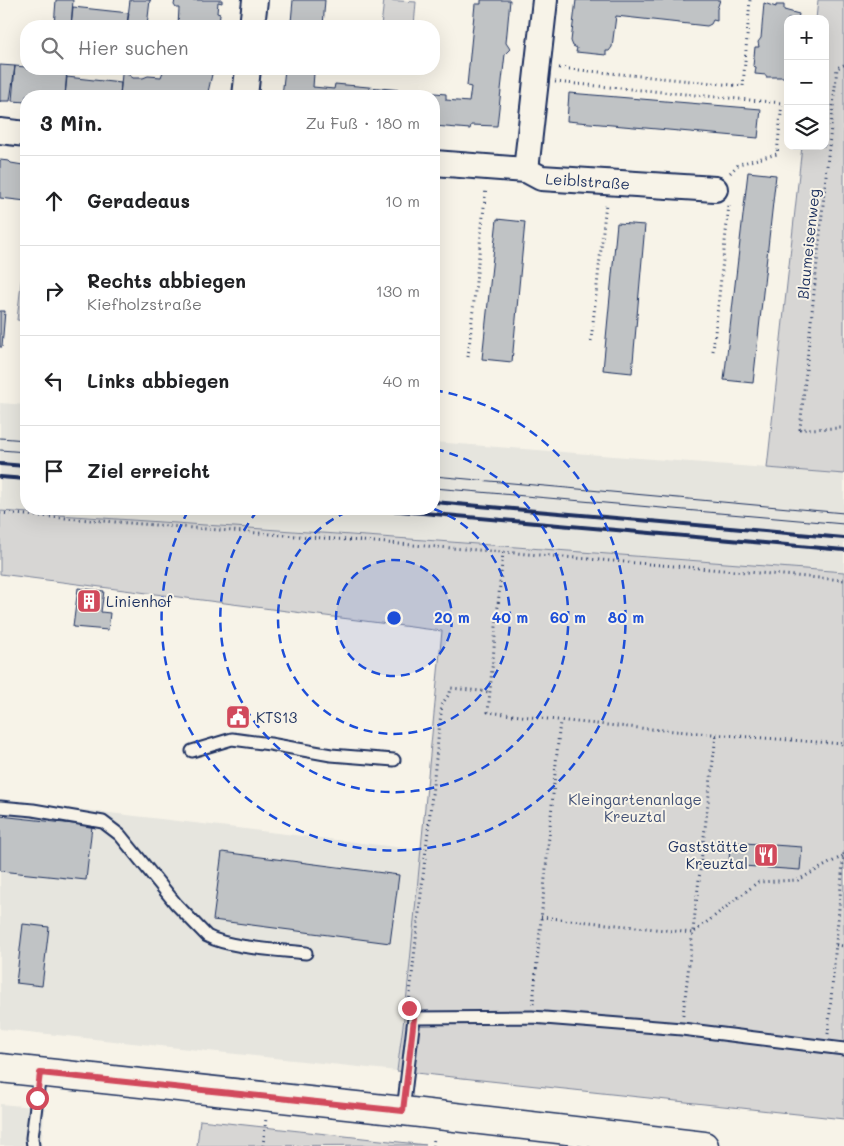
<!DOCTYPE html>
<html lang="de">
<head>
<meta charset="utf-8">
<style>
  :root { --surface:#fff; --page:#f6f6f6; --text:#202124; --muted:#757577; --line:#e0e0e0 }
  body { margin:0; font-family:Mali,sans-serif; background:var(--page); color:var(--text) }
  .controls { position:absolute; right:15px; top:15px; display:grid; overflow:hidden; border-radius:10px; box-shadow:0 5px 20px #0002 }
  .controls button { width:45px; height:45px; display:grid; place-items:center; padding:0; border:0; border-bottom:1px solid var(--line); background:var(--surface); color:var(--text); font:25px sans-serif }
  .stop { position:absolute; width:15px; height:15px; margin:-11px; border:4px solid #d1495b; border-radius:50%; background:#fff }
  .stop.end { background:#d1495b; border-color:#fff; box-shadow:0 1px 5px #0008 }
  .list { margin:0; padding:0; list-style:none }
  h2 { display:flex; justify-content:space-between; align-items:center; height:65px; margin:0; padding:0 20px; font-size:21px }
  h2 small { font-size:16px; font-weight:400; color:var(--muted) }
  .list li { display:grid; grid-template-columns:32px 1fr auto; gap:15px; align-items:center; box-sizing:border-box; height:90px; padding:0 20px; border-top:1px solid var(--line) }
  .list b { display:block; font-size:19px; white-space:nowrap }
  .list p { margin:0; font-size:16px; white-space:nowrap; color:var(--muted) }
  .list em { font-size:16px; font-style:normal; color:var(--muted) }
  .icon { flex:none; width:28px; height:28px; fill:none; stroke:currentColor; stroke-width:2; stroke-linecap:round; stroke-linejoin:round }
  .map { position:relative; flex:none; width:844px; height:1146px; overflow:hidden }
  .search { position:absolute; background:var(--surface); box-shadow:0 5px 20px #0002; left:20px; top:20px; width:420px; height:55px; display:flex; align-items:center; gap:12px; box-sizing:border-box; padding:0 18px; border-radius:20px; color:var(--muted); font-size:19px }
  .panel { position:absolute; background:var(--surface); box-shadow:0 5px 20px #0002; left:20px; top:90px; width:420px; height:425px; border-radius:20px }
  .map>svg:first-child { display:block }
  .built { fill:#e6e5de }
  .green { fill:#d7d6d4; stroke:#798299 }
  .building { fill:#c0c3c5; stroke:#1b2f5e }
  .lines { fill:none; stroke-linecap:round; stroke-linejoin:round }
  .lane-casing { stroke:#1b2f5e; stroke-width:15 }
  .street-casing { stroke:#1b2f5e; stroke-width:28 }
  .secondary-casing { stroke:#1b2f5e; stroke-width:31 }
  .path { stroke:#1b2f5e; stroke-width:3; stroke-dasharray:1 4; stroke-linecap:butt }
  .lane { stroke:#f7f3e8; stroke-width:11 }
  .street { stroke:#f7f3e8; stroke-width:24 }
  .secondary { stroke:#f7f3e8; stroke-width:28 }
  .tram { stroke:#1b2f5e; stroke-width:1 }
  .rail { stroke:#1b2f5e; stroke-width:4 }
  .route { stroke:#d1495b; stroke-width:6 }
  .ring { fill:none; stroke:#1d4ed8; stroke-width:2.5; stroke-dasharray:9 6 }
  .labels { text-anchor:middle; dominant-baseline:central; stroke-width:4; stroke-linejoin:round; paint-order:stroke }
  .street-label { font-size:15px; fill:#1b2f5e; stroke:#f7f3e8 }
  .poi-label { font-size:15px; fill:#1b2f5e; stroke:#f7f3e8; text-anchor:start }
  .park-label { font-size:15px; fill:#415076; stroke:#f7f3e8 }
  .centre { fill:#1d4ed8; stroke:#f7f3e8; stroke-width:2.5 }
  .ring-label { font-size:15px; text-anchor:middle; font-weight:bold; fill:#1d4ed8; stroke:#f7f3e8; stroke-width:4; stroke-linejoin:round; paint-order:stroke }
</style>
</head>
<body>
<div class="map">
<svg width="844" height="1146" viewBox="0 0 844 1146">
  <rect width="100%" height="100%" fill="#f7f3e8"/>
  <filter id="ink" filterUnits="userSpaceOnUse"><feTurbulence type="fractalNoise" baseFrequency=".02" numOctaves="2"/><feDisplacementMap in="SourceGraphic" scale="10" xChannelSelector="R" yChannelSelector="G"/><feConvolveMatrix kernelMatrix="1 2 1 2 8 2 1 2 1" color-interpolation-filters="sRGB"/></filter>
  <g filter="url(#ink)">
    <path class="built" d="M0,403L26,405V509H434V442L767,468L844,474V572L424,540L0,511Z
      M0,801L34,804L421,850L406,1003L397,1071L0,1029Z
      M0,1104L45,1108L41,1146H0Z"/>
    <path class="green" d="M384,0L416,2L414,26H381Z
      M818,0H844V474L767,468L802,146H825V19H816Z
      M26,238V321L17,320Z
      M0,511L424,540L844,572V1119L397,1071L406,1003L442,631L0,574Z
      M200,1120L426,1145L197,1146Z"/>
    <path class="building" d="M56,0H73L71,26H54Z
      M130,0H151H150L147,26L127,24Z
      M175,0H222V3L218,2L217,13L220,14L219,26H178L179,8H176L174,5Z
      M293,0H325L323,26H287L291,22Z
      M481,0H510L506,43L510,49L505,54L497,126L471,125L470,129L434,126V96H282L285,69H319V73H314L313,87L334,89L335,84L446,94V100L469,102L471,87L467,86L475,4H481Z
      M576,0H720L717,9V21L713,20L711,24L707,26L616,16L612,47L609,51H606V55L576,52L577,48L573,46L571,41Z
      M764,3L776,7V5H784V10L799,14L798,19H788V77H766V75L755,74L756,67L753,66L755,47H759L758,42L761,38Z
      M73,7L129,13L127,26H71Z
      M0,65L15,66L10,101H0V102Z
      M15,66L26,67V69H67L65,96H26V102L12,101Z
      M164,69H211L213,70L208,92H211L210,96H120L122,74L129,75L133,78H143L148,76L161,77Z
      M67,77L121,83L120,96H65Z
      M569,93L761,109L758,138L567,121Z
      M0,160L9,161L11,163L23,165L26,162V201L0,198Z
      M748,172L776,175L753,383L724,380Z
      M497,219L525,222L512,362L482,359Z
      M617,223L645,225L632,373L603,370Z
      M0,311H5L2,347H0Z
      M78,588L104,591L101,612L110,613L108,630L73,627Z
      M0,816L92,826L86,880L0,871Z
      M730,842L802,847L800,870L729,865Z
      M222,852L399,875L390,943L213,920Z
      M23,924L49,927L42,986L16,983Z"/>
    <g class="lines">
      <defs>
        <path id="lane" d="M192,751L232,739L270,744L331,755L394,760
          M0,807L33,810L103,822L120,835L176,904L207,936C229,948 279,950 306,953
          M403,1111L414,1018L532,1017L682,1029L844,1049
          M33,1146L32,1138L40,1073"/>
        <g id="street">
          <path d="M252,26L255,0"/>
          <path d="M245,96L248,69"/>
          <path d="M0,131L26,134"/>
          <path id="s1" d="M434,163L526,170L541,178L715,189"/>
          <path d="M526,170L545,0"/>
        </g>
        <path id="secondary" d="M0,1068L403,1111L704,1146"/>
      </defs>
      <use href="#lane" class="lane-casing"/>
      <use href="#street" class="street-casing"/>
      <use href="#secondary" class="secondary-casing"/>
      <path class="path" d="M844,65L837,68L800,429L844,428
        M559,68L743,86L750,0
        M555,82L782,103L777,154L739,164L728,175
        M591,341L606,203
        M713,351L729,205
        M468,357L486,188
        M0,513L503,552L844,580
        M503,552L488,712C607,727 725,735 844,744
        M541,917L693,933L758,882L798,880L843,856
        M836,945L844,946
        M409,1003L442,704L450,693L451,688L490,692
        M533,1004L560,721
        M683,1015L716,735
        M828,1034L844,851
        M263,1146L266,1118
        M433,1146L434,1137"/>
      <use href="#lane" class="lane"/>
      <use href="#street" class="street"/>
      <use href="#secondary" class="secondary"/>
      <path class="tram" d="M0,438L26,440
        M0,450L26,452
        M434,476L844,513
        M434,488L844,524"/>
      <path class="rail" d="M0,464L26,466
        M0,477L26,479
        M434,502L844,538
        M378,509L844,550"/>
    </g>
  </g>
  <g class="lines" filter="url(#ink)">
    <path class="route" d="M37,1098L40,1073L403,1111L414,1018L409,1008"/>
  </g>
  <circle cx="394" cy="618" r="58" fill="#1d4ed8" fill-opacity=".12"/>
  <g class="ring">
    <circle cx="394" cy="618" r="58"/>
    <path d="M434 509A116 116 0 1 1 354 509"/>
    <path d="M435 449A174 174 0 1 1 258 510"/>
    <path d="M434 390A232 232 0 1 1 189 509"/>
  </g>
  <defs>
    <symbol id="building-square" viewBox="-11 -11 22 22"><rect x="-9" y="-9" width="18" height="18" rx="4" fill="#d1495b" stroke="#f7f3e8"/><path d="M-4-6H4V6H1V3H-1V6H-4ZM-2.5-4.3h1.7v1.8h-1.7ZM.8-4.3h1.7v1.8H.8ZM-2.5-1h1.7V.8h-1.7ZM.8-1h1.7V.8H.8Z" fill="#fff"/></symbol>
    <symbol id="civic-square" viewBox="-11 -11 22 22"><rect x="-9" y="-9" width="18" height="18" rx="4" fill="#d1495b" stroke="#f7f3e8"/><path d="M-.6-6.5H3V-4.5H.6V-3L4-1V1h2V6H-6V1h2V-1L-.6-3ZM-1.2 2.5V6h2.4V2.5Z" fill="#fff"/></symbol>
    <symbol id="restaurant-square" viewBox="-11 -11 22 22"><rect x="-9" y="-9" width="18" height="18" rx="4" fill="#d1495b" stroke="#f7f3e8"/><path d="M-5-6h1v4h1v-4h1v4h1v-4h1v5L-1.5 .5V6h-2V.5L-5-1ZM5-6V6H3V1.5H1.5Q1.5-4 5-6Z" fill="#fff"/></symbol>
  </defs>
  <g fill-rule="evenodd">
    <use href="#building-square" x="75" y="587" width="28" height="28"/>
    <use href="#civic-square" x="224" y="703" width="28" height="28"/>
    <use href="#restaurant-square" x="752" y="841" width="28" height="28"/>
  </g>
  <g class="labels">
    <g class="street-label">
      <text stroke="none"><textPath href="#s1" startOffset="156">Leiblstraße</textPath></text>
      <text transform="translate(808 244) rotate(-84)">Blaumeisenweg</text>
    </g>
    <g class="poi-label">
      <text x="106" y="601">Linienhof</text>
      <text x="256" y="717">KTS13</text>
      <text x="748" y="846" text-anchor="end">Gaststätte<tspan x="748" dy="17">Kreuztal</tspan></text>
    </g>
    <g class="park-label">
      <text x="635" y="799">Kleingartenanlage<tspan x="635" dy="17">Kreuztal</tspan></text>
    </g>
  </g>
  <circle cx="394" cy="618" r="8" class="centre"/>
  <g class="ring-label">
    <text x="452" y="623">20 m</text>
    <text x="510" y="623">40 m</text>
    <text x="568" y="623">60 m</text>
    <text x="626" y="623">80 m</text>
  </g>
</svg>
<div class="controls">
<button>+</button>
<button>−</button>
<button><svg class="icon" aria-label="layers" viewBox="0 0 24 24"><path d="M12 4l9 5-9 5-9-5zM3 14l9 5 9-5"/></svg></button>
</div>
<div class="stop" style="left:37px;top:1098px"></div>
<div class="stop end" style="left:409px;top:1008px"></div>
<div class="search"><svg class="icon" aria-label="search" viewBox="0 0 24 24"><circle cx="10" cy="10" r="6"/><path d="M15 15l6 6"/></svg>Hier suchen</div>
<section class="panel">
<h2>3 Min.<small>Zu Fuß · 180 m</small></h2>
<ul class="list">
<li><svg class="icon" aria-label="ahead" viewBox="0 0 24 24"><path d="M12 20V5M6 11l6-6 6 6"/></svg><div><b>Geradeaus</b></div><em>10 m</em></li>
<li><svg class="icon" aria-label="right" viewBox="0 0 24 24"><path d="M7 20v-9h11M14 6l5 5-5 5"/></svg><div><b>Rechts abbiegen</b><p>Kiefholzstraße</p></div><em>130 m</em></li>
<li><svg class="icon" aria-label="left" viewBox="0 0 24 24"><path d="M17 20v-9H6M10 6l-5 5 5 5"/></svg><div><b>Links abbiegen</b></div><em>40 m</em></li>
<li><svg class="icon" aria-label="arrive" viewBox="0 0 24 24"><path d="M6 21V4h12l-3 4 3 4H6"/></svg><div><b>Ziel erreicht</b></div></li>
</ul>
</section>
</div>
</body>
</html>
